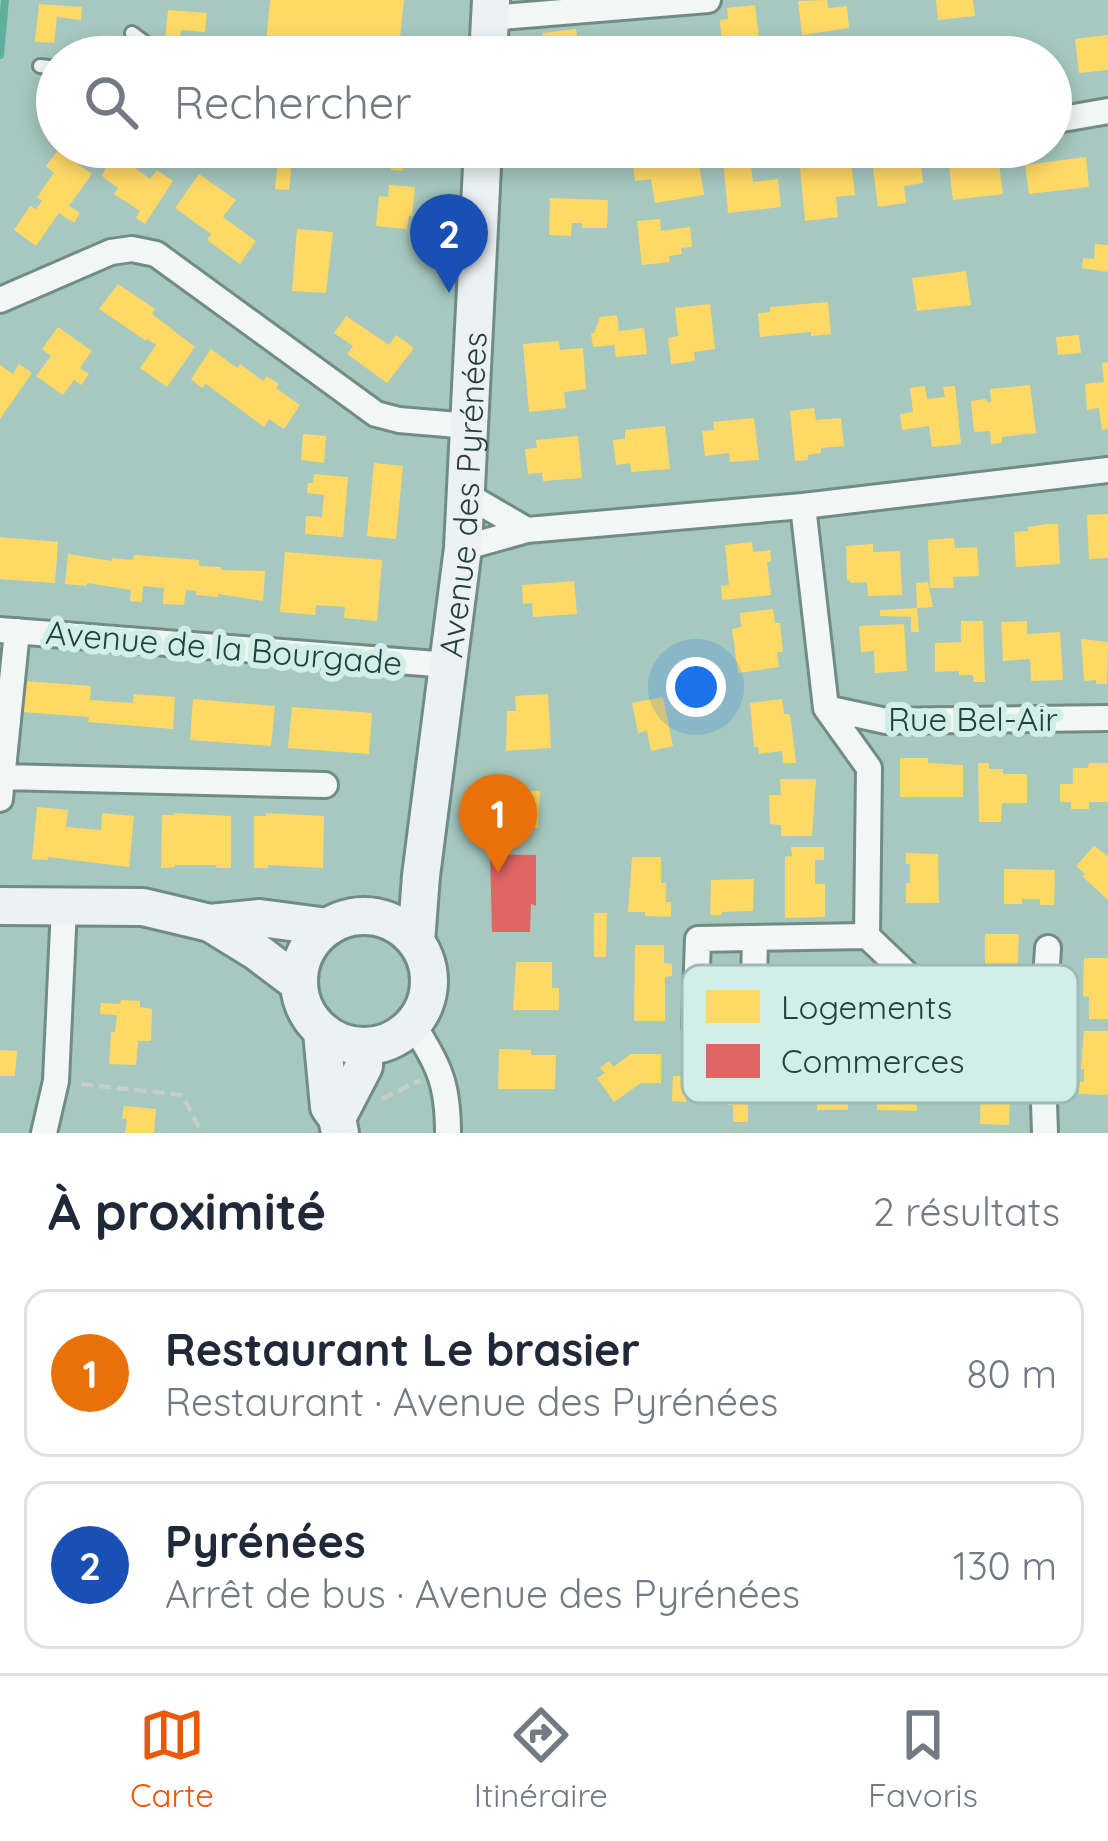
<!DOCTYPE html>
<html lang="fr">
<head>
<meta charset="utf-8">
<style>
  :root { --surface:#fff; --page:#f2f2f3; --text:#1f2937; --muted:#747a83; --line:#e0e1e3; --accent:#ea580c }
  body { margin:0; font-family:Quicksand,sans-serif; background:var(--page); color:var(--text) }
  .you { position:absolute; left:696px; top:687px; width:42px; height:42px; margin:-30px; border:9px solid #fff; border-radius:50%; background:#1a73e8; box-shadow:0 0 0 18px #1a73e833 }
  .badge { display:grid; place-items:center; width:78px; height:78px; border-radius:50%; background:var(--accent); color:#fff; font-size:39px; font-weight:700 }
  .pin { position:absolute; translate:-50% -99px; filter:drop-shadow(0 3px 6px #0008) }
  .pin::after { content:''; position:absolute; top:63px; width:42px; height:36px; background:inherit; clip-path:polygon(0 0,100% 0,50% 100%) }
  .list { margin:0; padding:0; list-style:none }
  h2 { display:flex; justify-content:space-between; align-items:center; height:156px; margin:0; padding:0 48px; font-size:51px }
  h2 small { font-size:39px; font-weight:400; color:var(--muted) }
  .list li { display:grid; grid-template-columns:78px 1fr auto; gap:36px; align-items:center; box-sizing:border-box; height:168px; margin:0 24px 24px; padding:0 24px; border:3px solid var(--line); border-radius:24px }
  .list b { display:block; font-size:45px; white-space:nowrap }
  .list p { margin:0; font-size:39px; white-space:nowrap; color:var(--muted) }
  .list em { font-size:39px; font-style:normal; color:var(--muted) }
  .icon { flex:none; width:66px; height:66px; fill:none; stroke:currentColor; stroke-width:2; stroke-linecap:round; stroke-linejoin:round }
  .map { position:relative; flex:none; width:1108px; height:1133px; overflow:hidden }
  .search { position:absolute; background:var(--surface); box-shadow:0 6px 18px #0003; left:36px; right:36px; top:36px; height:132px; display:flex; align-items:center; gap:30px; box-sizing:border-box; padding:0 42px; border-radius:66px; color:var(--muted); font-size:45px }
  .sheet { height:540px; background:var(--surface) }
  nav { display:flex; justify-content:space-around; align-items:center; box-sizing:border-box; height:168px; border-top:3px solid var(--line); background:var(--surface); font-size:33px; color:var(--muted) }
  nav a { display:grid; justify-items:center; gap:6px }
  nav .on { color:var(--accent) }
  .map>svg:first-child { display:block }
  .homes { fill:#ffd966 }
  .shops { fill:#e06666 }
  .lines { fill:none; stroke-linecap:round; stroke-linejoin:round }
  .stream { stroke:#5eb09c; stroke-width:8 }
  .lane-casing { stroke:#718c84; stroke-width:18 }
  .street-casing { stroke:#718c84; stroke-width:30 }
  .secondary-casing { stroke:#718c84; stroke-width:42 }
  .path { stroke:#c4cecb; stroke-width:4.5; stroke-dasharray:12 6; stroke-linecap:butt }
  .lane { stroke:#f2f7f5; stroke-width:12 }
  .street { stroke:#f2f7f5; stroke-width:24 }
  .secondary { stroke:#ecf2f3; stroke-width:36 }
  .labels { text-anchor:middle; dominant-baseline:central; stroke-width:12; stroke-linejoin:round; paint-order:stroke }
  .street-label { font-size:33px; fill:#264039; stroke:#d1efe6 }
  .key { fill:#d1efe6; stroke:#9ebab2; stroke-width:3 }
  .key-label { font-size:33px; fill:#264039 }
</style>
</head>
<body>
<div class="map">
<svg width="1108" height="1133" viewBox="0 0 1108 1133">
  <rect width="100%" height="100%" fill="#a6c8be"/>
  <path class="homes" d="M270,0H404L398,57H297L265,54Z
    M827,0L828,8L847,6L849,28L802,35L798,1Z
    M936,0H973L975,16L938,20Z
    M39,4L82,7L81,20L57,17L54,43L35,42Z
    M755,5L759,39L722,43L720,20L728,19L727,8Z
    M168,10L207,13L205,32L181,30L180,41L165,39Z
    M576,29L579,48L586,47L587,57H545L542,33Z
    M1108,35V70L1079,73L1075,39Z
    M899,38L900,47L948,42L950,57H864V54L881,52L880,39Z
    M1040,47L1041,57H991L990,52Z
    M356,147H424L423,162L404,161L403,171L391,170L392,160L355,156Z
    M58,150L92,174L69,206L80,213L74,223L59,213L36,246L14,230L30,206L36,209L42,201L37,197L54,173L46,166Z
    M113,152L150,179L157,170L173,181L145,224L136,218L140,211L114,194L118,188L102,176Z
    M920,155L923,183L904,186L906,203L878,207L872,161Z
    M1086,157L1089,187L1029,194L1025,165Z
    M698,158L704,195L655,203L651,179L635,181L633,168Z
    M750,158L753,182L778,179L781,207L728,213L723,160Z
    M278,159L292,160L289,190L275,189Z
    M851,162L855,195L836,197L838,217L805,221L800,168Z
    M980,162V166L999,164L1003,194L953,200L949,166Z
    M199,174L236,200L223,217L256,241L240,264L207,240L211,234L175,208Z
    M389,185L415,187L412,216H409L407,229L376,226L379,196L388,197Z
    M550,198L608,200L607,228H582V223H572L571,236L549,235Z
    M660,219L661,231L690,227L692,247L681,248L682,254L669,256L670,262L642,265L637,221Z
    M297,229L333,232L326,293L292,291Z
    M1095,244L1108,245V272L1082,268L1083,258L1094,259Z
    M966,271L971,305L917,311L912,278Z
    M118,284L155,309L152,314L195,347L167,387L140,368L156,345L147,339L146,341L99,309Z
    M828,302L831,334L811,336V332L760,337L758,313L770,312V307Z
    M710,304L715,349L694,352L695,361L671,364L668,338L678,336L675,308Z
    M617,315L619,331L644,328L647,354L616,357L614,345L593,347L591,333H594L600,317Z
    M346,316L389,345L396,335L414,348L387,383L347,354L353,346L334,333Z
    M58,327L92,351L80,368L89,374L81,385L74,380L63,395L36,376L51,356L42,349Z
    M1079,335L1081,353L1058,355L1056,337Z
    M559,341L560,350L583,348L586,389L564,392L566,408L529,412L523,344Z
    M211,349L237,368L240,364L263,381L267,376L279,384L276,388L300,405L284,429L269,419L264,427L206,384L202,388L191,379Z
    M1108,362V429L1102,430L1099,408L1087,410L1085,384L1104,382L1102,363Z
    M19,364L32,373L0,419V365L13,374Z
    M1030,385L1036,433L1002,437V443L991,444L990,431L974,432L971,401L986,399L987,402H991L990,389Z
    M925,386L927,399L945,397L943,387L955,386L961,444L932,447L929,426L902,430L900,414L913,412L910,388Z
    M814,408L816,420L841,418L844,446L821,448V453L808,455V460L795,461L790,411Z
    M754,418L759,460L730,462L729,453L705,456L702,431L714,430L713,422Z
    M665,426L670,469L631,472L630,463L616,465L613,440L625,439V430Z
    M303,434L326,436L324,463L301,460Z
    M578,436L582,478L543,481L542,473L528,474L525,449L537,448L536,440Z
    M374,463L403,466L396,539L367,536Z
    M314,474L348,477L343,537L305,534L306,516L322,517L324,495L307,493L308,483H313Z
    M1108,514V558L1089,559L1087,515Z
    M1047,524H1058L1060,564L1016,567L1014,532L1028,531V527Z
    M0,537L58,542L55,583L0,579Z
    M954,538L955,548L977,547L979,576L953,577L954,588H930L928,540Z
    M752,542L753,552L770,550L771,561L767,562L771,595L722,600L721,586L729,585L725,545Z
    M873,544V552L900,551L902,595L868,596L867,582L852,583L847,579L846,546Z
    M285,552L382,560L377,621L344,618L345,607L316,605L315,615L280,612Z
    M68,554L112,561V558L133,560L134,555L199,560V566L221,567V570L265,571L263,601L218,594V597L196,595V591L186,590L184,605L163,604L164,588L143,586L142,602L130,601L131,590L87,583V586L65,584Z
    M574,581L577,614L533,617L532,603L523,604L522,585Z
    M928,582L933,607L917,608L919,632H911V617L880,616V610L917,608L916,583Z
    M773,609L775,623H780L783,652H777L779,667L738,673L732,629L741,627L740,613Z
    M961,621H983L985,682H974L973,675H959V671L935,672V643L961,642Z
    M1027,621V634L1060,632L1063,680L1031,681L1030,659L1003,661L1001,622Z
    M904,624L907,671L875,673L874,651L861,652L859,626Z
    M1081,639L1108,642L1107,684H1096V680L1084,681Z
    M25,681L91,686L90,700L133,703L134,694L175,697L173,729L88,722L89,717L22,712Z
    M548,694L551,748L506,751L507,711H516L515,696Z
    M663,697L673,746L651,751L647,731L638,733L632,703Z
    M193,699L275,706L271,746L190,740Z
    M782,699L784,714H790L796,763H783L782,751L759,754L758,747H754L750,703Z
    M292,707L372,713L369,754L288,748Z
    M900,758H928V763L963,765V797H900Z
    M978,763H989V769H1003V774H1027V803H1002L1001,822H979Z
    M1089,763H1108V802H1089V809H1071V802H1060V784H1073V768H1088Z
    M780,779H816L812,836H781V825L770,824L769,795H781Z
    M487,790L540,791L538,828H493L492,814H486Z
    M37,807L68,810L66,827L101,830L102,813L134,816L129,867L48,857V860L32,859Z
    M174,813L231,816V868H216L217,865H175V867L161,868L162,815H173Z
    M266,813L324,816L323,868L268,865V868H254V816H266Z
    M1094,846L1108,856V900L1082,876L1085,874L1076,866Z
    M791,847H824V860H815V884H825V917L785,918V857L792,856Z
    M906,853L938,854L939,903H906V883H910V864H906Z
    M632,857H661V883H666V902H671V917L645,916V912H628Z
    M1004,869L1055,870L1054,905H1040V899H1022V904H1004Z
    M754,879L753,911L722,912V915H710L711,880Z
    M594,913H607L606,957H594Z
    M985,934H1019L1017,984H985Z
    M635,945H664V963L672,964V976L665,977V1021H634Z
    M1084,958H1108V1019H1089V997L1083,996Z
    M516,962H552V988H559V1010H513Z
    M121,1000L140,1001V1007L152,1009L151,1041H138L136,1065L109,1064L111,1032H115L117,1015L100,1014L101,1003L120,1004Z
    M1084,1031H1108V1095L1079,1094V1082H1084V1069H1081Z
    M817,1047H836V1060H842V1071L865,1070L868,1099H859V1092H847L848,1110H817V1098H811V1060H817Z
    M877,1047H909V1086H916L917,1111L877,1110Z
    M499,1049L531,1050V1055H556L555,1089H498Z
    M0,1050L17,1051L15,1076H0Z
    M631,1054H661V1083H641L614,1102L597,1078L605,1073L600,1068L609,1061L613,1067Z
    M976,1064L1001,1065V1076L1010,1077L1009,1125L980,1124L981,1077H975Z
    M685,1068H749V1075H760L759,1095L748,1096V1122H733V1105H727V1096H686V1102L672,1101L673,1076H686Z
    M124,1106L156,1109L154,1133H125L127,1119L122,1118Z"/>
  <path class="shops" d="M490,854L536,855V906L531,904L530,932H492Z"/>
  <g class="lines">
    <path class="stream" d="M0,55L5,0"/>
    <defs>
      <path id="lane" d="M132,33L159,53L174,57
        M40,66L57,68"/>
      <path id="street" d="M490,18L708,0
        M1051,121L1108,111
        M483,151L541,147
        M0,300L111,252L132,249L156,254L376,414L399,420L470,426
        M467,495L527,530
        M803,506L826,708L886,721L1108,718
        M463,548L527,530L803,506L1108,470
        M0,630L449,665
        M826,708L869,768L867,936L965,1030L1042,1042L1045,1133
        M2,777L325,785
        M0,799L17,631
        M755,938L753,1028L695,1026L698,939L867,936
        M413,1024C439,1067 448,1082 448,1133
        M1042,1042L1048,948
        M44,1133L56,1081L64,907"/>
      <g id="secondary">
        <path d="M488,57L491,0"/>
        <path d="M0,906L143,907L210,923L257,952L298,983"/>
        <circle cx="364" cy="981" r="65"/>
        <path d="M210,923L260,918L328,927"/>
        <path id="s1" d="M416,942L421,876L463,548L483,147"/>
        <path d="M322,1032L329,1107L337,1118L340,1133"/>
        <path d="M337,1118L364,1066V1047"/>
      </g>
    </defs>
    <use href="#lane" class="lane-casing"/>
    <use href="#street" class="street-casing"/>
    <use href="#secondary" class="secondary-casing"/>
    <path class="path" d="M81,1084L182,1095L202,1133
      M382,1099L420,1080"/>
    <use href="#lane" class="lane"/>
    <use href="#street" class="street"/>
    <use href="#secondary" class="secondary"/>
  </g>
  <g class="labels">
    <g class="street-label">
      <text stroke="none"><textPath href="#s1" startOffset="450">Avenue des Pyrénées</textPath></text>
      <text transform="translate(224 647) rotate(5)">Avenue de la Bourgade</text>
      <text x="973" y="718">Rue Bel-Air</text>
    </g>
  </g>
  <rect x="682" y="965" width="396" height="138" rx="18" class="key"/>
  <rect x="706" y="990" width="54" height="33" fill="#ffd966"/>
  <rect x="706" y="1044" width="54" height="34" fill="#e06666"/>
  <g class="key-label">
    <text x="781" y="1019">Logements</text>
    <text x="781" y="1073">Commerces</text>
  </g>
</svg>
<div class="you"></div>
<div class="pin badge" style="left:498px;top:873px;background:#e8710a">1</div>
<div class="pin badge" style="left:449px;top:293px;background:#1a4fb4">2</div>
<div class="search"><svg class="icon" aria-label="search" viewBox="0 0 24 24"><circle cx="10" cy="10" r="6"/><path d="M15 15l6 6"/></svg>Rechercher</div>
</div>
<section class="sheet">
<h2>À proximité<small>2 résultats</small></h2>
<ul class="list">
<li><span class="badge" style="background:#e8710a">1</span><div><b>Restaurant Le brasier</b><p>Restaurant · Avenue des Pyrénées</p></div><em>80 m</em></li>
<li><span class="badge" style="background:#1a4fb4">2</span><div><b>Pyrénées</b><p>Arrêt de bus · Avenue des Pyrénées</p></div><em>130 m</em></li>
</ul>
</section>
<nav>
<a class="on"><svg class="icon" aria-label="map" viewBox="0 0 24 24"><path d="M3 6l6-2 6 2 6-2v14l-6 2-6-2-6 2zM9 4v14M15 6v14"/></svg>Carte</a>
<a><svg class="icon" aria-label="directions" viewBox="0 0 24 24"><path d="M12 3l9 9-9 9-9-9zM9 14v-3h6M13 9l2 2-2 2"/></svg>Itinéraire</a>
<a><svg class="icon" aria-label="saved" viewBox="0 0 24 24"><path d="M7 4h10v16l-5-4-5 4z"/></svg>Favoris</a>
</nav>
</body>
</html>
